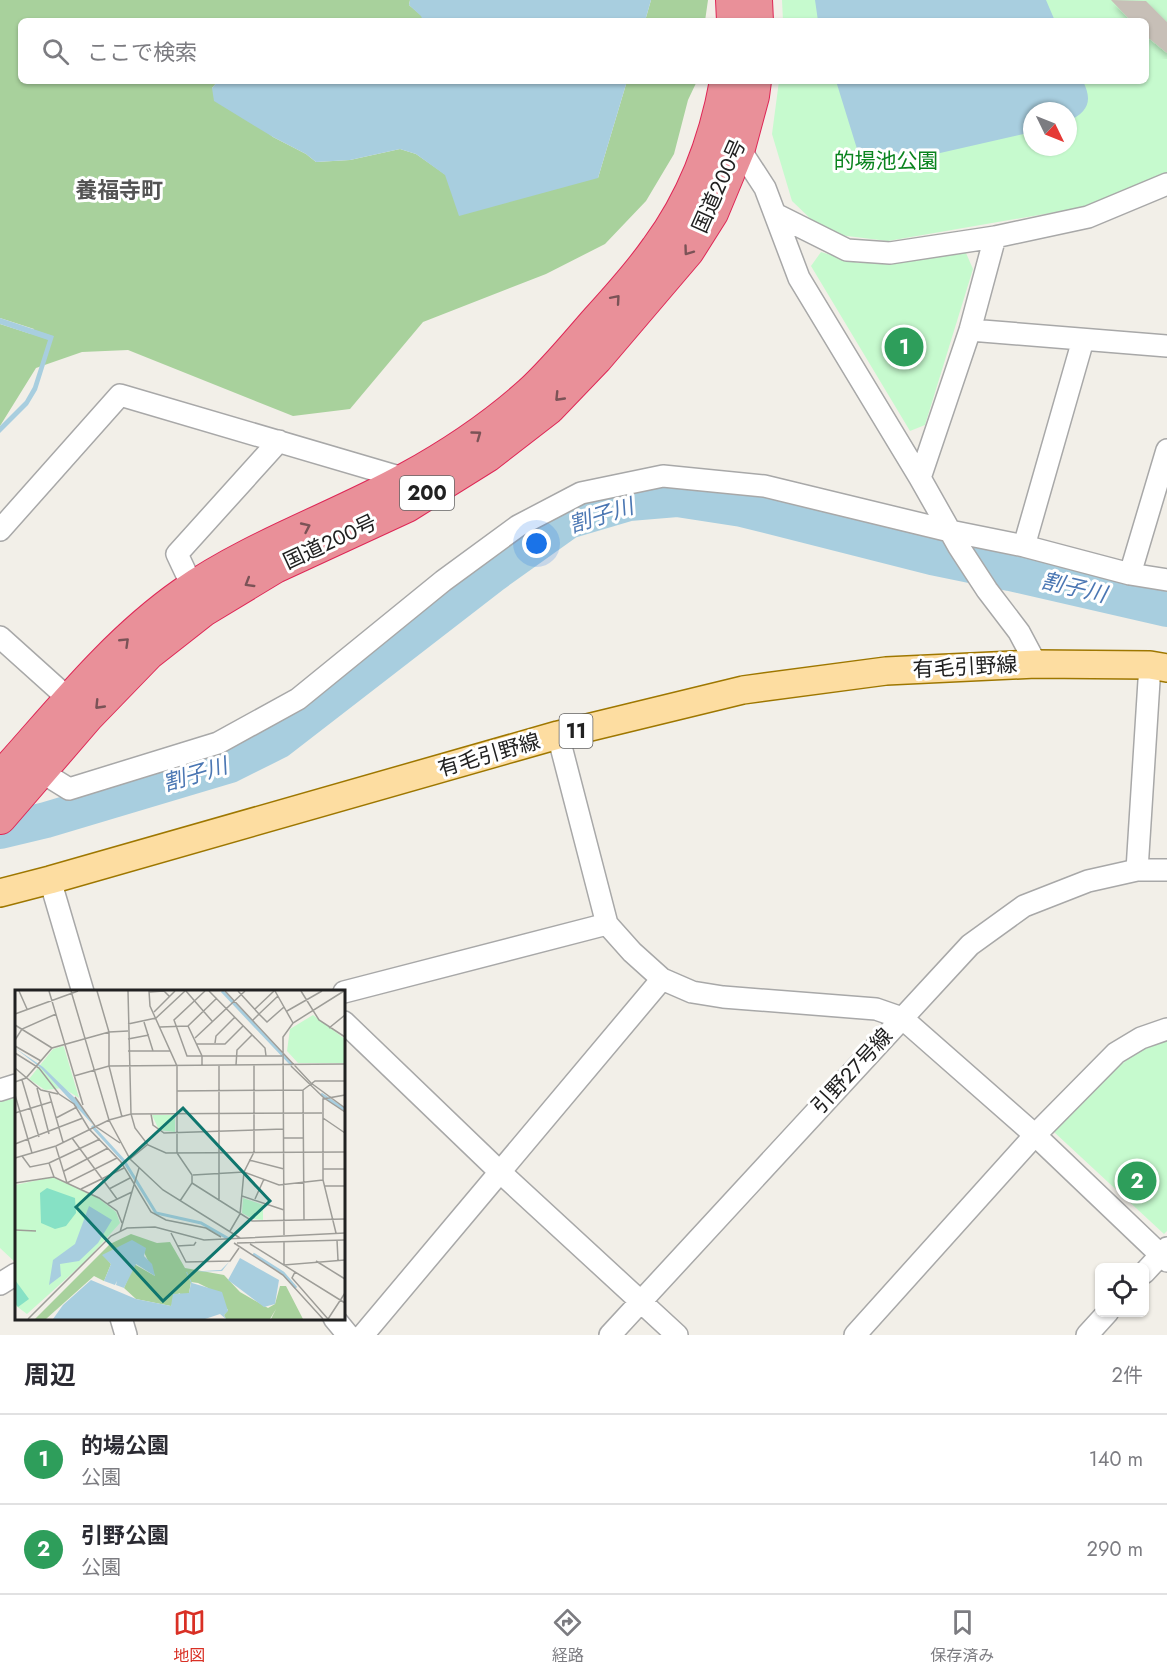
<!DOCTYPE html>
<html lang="ja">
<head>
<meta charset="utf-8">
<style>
  :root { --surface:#fff; --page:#f2f2f3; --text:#2b2b33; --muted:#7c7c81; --line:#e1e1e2; --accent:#d93025 }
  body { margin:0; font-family:Jost,"Noto Sans JP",sans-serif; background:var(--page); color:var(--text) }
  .controls { position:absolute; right:18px; bottom:18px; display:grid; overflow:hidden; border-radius:9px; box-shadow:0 2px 4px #0004 }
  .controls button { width:54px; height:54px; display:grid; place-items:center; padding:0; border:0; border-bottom:2px solid var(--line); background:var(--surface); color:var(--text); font:30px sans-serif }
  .compass { position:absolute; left:1023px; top:102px; width:54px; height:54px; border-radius:50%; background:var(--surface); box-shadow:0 2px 4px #0004; rotate:133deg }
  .you { position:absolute; left:537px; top:544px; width:21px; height:21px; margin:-15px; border:4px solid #fff; border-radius:50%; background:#1a73e8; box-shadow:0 0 0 9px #1a73e833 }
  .badge { display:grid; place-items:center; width:39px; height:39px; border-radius:50%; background:var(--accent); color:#fff; font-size:20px; font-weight:700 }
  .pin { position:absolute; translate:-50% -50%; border:3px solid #fff; box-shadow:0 2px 6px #0006 }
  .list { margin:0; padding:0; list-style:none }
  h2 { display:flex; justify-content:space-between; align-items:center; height:78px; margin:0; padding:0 24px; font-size:26px }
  h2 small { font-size:20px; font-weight:400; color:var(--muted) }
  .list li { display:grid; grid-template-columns:39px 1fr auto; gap:18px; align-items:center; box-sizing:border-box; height:90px; padding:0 24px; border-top:2px solid var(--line) }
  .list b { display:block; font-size:22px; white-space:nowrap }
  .list p { margin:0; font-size:20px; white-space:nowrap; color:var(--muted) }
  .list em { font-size:20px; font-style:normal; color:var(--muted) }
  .icon { flex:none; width:33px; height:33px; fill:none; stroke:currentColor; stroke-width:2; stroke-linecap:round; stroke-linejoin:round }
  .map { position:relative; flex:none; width:1167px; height:1335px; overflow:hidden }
  .search { position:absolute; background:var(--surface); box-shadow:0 2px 4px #0004; left:18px; right:18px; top:18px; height:66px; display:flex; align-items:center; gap:15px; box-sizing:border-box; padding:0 21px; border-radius:9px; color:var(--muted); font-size:22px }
  .sheet { height:258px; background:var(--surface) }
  nav { display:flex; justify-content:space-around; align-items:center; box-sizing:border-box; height:84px; border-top:2px solid var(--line); background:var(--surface); font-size:16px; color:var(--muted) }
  nav a { display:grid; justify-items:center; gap:3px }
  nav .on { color:var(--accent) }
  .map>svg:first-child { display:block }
  .forest { fill:#a8d19c }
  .park { fill:#c6face; fill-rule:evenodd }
  .water { fill:#a8cedf }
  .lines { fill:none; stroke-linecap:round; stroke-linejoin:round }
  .river { stroke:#a8cedf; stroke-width:36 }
  .building { fill:#c7bfb7; filter:url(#shadow) }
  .minor-casing { stroke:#a8a8a8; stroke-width:24 }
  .major-casing { stroke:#9e7700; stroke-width:30 }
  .highway-casing { stroke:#de2756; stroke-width:34 }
  .minor { stroke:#fff; stroke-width:21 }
  .major { stroke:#fddda1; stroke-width:27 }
  .highway { stroke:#e99099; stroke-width:32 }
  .oneway { stroke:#7b5357 }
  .labels { text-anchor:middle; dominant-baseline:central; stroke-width:6; stroke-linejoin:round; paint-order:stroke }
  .shield { fill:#fff; stroke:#646464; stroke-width:1.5 }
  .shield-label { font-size:20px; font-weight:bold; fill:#212121 }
  .park-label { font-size:21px; fill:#0b841f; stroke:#fff }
  .street-label { font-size:21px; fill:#212121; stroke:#fff }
  .neighbourhood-label { font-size:22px; font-weight:bold; fill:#545454; stroke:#fff }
  .water-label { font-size:22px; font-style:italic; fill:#4b77b3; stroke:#fff }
  .inset-river { fill:none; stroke:#a8cedf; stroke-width:3 }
  .inset-road { fill:none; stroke:#9e9d98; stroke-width:1.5 }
  .view { fill:#0f766e; fill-opacity:0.15; stroke:#0f766e; stroke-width:3 }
  .inset-edge { fill:none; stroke:#212121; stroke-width:3 }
</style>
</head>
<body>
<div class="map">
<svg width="1167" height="1335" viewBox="0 0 1167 1335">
  <defs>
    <filter id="shadow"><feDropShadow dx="3.5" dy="6" stdDeviation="3" flood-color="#0004"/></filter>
  </defs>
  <rect width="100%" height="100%" fill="#f2efe8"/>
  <path class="forest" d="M0,0H410L409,5L422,16L423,21H21V81H218L212,88L273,137L306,154L316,162L350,160L400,149L416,154L446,175L598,178L627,81H697L688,100L674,154L646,201L605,244L546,274L423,322L350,409L293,416L128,350L82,352L36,368L0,426V324L31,334L34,329L0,318Z
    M651,0H708L705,21H645Z"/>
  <path class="park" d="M782,0H1167V176L1091,206L888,241L839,235L814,222L792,201L772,134L779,81H1146V21H783ZM1032,111H1068V147H1032Z
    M821,252L858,263L915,260L966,253L973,269L925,425L910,431L811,266Z
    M1167,1040V1231L1164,1234L1054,1132L1111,1072L1139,1051Z
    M16,1097V1263L0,1248V1102Z"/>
  <path class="water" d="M410,0H651L645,21H423L421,16L409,5Z
    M815,0H1046L1055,21H818Z
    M218,81H627L598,178L459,216L445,175L416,154L400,149L350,160L316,162L306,154L273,137L214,101L212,88Z
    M836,81H1083C1093,102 1088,111 1068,122V111H1032V132L905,161L862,165Z
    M0,318L54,336L37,390L28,405L0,433V426L25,401L33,387L48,340L0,324Z"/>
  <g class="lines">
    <path class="river" d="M0,831L46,820L230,765L278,741L494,574L568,521L629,503L677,499L742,509L932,557L1010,573L1167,609"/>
  </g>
  <path class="building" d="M1111,0L1146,1L1167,22V53L1146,36V21H1131Z"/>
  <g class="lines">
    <defs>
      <path id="minor" d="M730,146L739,148L765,188L799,278L920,478L959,547L987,590L1019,632L1036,664
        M775,214L847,250L890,253L995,237L1088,217L1167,184
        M970,330L1167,346
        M920,478L970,330L995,237
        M0,530L120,395L406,479
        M1024,546L1083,340
        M1130,574L1167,450
        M193,588L177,554L279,441
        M0,637L70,700
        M558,735L607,924L632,952L662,979L692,992L723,997L876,1009L902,1018L1035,1135L1167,1261
        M40,771L69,789L218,743L298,699L443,581L518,526L581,493L663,476L764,486L950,531L1024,546L1130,574L1167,580
        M1137,870L1150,665
        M50,880L83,992
        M344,992L607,924
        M344,1022L500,1172L677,1335
        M0,1090L16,1085
        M1144,1273L1167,1248
        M0,1284L16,1274
        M121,1318L126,1335
        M334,1318L348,1335
        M363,1335L662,979
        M610,1335L970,945L1024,906L1088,881L1137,870H1167
        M855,1335L1035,1135L1116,1053L1141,1038L1167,1029
        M1087,1335L1108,1312"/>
      <path id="major" d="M0,893L50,880L558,735L743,690L886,671L1036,664L1150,665L1167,668"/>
      <path id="highway" d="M732,0L733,21
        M756,0L757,21
        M0,778C58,714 112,644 183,594C252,546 333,519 406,479C450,455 492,427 530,393C554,371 575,345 597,320C618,297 639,274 657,248C694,198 715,142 726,81
        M0,818L88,716L148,654L204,610L275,567L407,506L487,456L549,408L596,359L688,251L712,213L739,148L753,96L755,81"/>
    </defs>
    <use href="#minor" class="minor-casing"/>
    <use href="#major" class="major-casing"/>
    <use href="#highway" class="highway-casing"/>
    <use href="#minor" class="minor"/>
    <use href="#major" class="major"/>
    <use href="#highway" class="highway"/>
  </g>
  <defs><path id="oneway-chevron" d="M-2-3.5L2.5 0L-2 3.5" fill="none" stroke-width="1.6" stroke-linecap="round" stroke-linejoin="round" transform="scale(1.5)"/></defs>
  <g class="oneway">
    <use href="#oneway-chevron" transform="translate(688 251) rotate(126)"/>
    <use href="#oneway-chevron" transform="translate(616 299) rotate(-49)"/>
    <use href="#oneway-chevron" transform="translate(559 397) rotate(134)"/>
    <use href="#oneway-chevron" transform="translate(477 435) rotate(-36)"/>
    <use href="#oneway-chevron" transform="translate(306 527) rotate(-25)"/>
    <use href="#oneway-chevron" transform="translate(249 583) rotate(149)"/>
    <use href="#oneway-chevron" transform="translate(125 642) rotate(-44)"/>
    <use href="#oneway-chevron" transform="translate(99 705) rotate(134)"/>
  </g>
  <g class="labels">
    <g class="shield">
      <rect x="400" y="476" width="54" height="34" rx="4.5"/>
      <rect x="559.5" y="714" width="33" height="34" rx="4.5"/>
    </g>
    <g class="shield-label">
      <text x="427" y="493">200</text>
      <text x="576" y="731">11</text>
    </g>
    <g class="park-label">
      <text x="886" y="161">的場池公園</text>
    </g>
    <g class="street-label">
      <text transform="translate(719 186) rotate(-66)">国道200号</text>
      <text transform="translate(330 542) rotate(-25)">国道200号</text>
      <text transform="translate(965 667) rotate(-3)">有毛引野線</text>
      <text transform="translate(489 755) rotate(-16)">有毛引野線</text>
      <text transform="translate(852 1071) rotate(-47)">引野27号線</text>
    </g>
    <g class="neighbourhood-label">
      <text x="119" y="190">養福寺町</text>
    </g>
    <g class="water-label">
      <text transform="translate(601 515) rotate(-18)">割子川</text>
      <text transform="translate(1074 587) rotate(13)">割子川</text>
      <text transform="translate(195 774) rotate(-17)">割子川</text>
    </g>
  </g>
  <g transform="translate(15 990)">
    <rect width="330" height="330" fill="#f2efe8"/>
    <path d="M116,244L142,253L155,252L170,278L209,285L225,302L253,318L260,314L265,296H271L288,329H256L261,319L255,329H211L209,325L213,320L193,298L183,293L176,292L174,303L168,306L164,303L156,316L121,309L109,298L119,274L140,286L129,262L88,265L96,274L89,291L79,286L31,329H20L95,254Z" fill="#a8d19c"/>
    <path d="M298,25L330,49V73H283L272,61L275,39ZM48,56L49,57L64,108L48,98L30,100L14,89L38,59ZM137,125H160V142L144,140ZM38,187L83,208L101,222L105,233L72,270L12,324L0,315V195ZM228,208L248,215V230L238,229L227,223Z" fill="#c6face"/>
    <path d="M32,198L60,208L61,223L51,236L40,239L26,233L25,203ZM0,290L14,309L3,317L0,313Z" fill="#86e1c5"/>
    <path d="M0,58L28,77L64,112L78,135L26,78ZM74,216L97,230L83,253L64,271L45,274L46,286L34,295L38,270L60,254ZM117,250L131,258L129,266L137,274L140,286L121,274L109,298L101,295L102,291L100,295L89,291L96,274L87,265ZM225,268L264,290L260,314L249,317L213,290ZM214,272L207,281L172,282L177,293L207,302L213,321L209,325L211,329L205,324L190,329H38L48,315L76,290L121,309L156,316L158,304L174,303L176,293L171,282L206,280Z" fill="#a8cedf"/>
    <path class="inset-river" d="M207,1L277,75M306,104L330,120M77,136L109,171L141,223L186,233L214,249M238,264L268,283L281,298"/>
    <path class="inset-road" d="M4,1L12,19M34,1L68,115M56,1L94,130L115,169L148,200L225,248M82,1L94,42V76L107,127M113,1L116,124L120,138L133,155L151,163L330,162M134,1L135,16L162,76V163L177,185V193L165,211M171,1L197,31M190,1L159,30L172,66H267M194,1L250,58L251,66M210,1L296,93L330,118M223,1L244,24L263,6M260,1L278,33M286,1L304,30L330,47M134,2L149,1L154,6M240,19L259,1M272,21L307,1M139,22L160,1M0,24L63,1M238,30L244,24L252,32L269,17M129,32L138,61M113,34L141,28L170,1M0,35L37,58M173,36L202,8M145,37L173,36L187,66V76M314,38L330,25M180,48L230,1M113,49L134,45M0,50L7,39L41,24M200,53L201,46L220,27M182,54H210L228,36M0,56L26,71M113,61H155M0,63L24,78L44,104L59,114L74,139L106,172L136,222L151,230L191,238L206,247M221,75L222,60L237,45M276,76L309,108L330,122M0,78L26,100L43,104M59,86L94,76L330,74M7,90L24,147M0,92L11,88L37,58L94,42L113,41M22,98L34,144M162,101L288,100M34,103L48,152M0,105L17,163M60,107L80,136L105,153M0,123L36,112M136,124L138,135L149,143L269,139M41,128L62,117M308,128L330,143M57,148L102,209M269,148H288M0,154L68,128M41,157L52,193L102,168M7,166L15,177L34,173L39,187M0,168L41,156L94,130L116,124L307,123M115,169L132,155M234,170L269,179M34,173L85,149M308,179H330M49,181L93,158M178,185L229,182L264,195L308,190M0,193L39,187L84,208L102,221L107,233M177,193L237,231L330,229M309,196H330M66,199L109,178M94,199L115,188M227,206L269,220M240,209L249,189M204,211V76M92,214L117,202M289,230L288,100L300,91H330M0,240L21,241M215,241L225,224L229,182L239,162V75M105,242L124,178M156,243L171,272L215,271L224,258M321,243L308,190V109L330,105M269,245L268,47L278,33L329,1M322,250L323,270M269,252V275L330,270M219,253L268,285L308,329M222,253L330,250M235,254L330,313M162,256L179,255L181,252M301,271L330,289M280,282L277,288L313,329M13,329L96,246L112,238L140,237L189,250L330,243M313,329L330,303"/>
    <path class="view" d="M168,118L255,211L148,311L61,217Z"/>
    <rect width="330" height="330" class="inset-edge"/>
  </g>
</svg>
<div class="controls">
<button><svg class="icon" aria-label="locate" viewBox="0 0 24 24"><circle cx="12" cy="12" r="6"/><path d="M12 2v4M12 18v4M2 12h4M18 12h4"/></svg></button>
</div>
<svg class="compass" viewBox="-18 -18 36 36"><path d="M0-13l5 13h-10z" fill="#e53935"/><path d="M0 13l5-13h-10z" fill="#7c7c81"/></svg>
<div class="you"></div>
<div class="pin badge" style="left:904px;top:347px;background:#2e9e5b">1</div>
<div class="pin badge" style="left:1137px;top:1181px;background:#2e9e5b">2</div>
<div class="search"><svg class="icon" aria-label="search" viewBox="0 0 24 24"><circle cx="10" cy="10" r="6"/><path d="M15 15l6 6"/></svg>ここで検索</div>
</div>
<section class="sheet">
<h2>周辺<small>2件</small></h2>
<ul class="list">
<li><span class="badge" style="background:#2e9e5b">1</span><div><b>的場公園</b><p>公園</p></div><em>140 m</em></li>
<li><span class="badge" style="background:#2e9e5b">2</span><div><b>引野公園</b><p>公園</p></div><em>290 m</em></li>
</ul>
</section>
<nav>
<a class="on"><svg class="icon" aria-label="map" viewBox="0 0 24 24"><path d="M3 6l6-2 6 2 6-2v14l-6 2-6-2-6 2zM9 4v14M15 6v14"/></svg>地図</a>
<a><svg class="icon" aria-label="directions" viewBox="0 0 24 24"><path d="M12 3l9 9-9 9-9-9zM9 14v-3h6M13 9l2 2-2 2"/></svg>経路</a>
<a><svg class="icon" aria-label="saved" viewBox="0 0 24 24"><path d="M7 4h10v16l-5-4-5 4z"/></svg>保存済み</a>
</nav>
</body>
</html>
